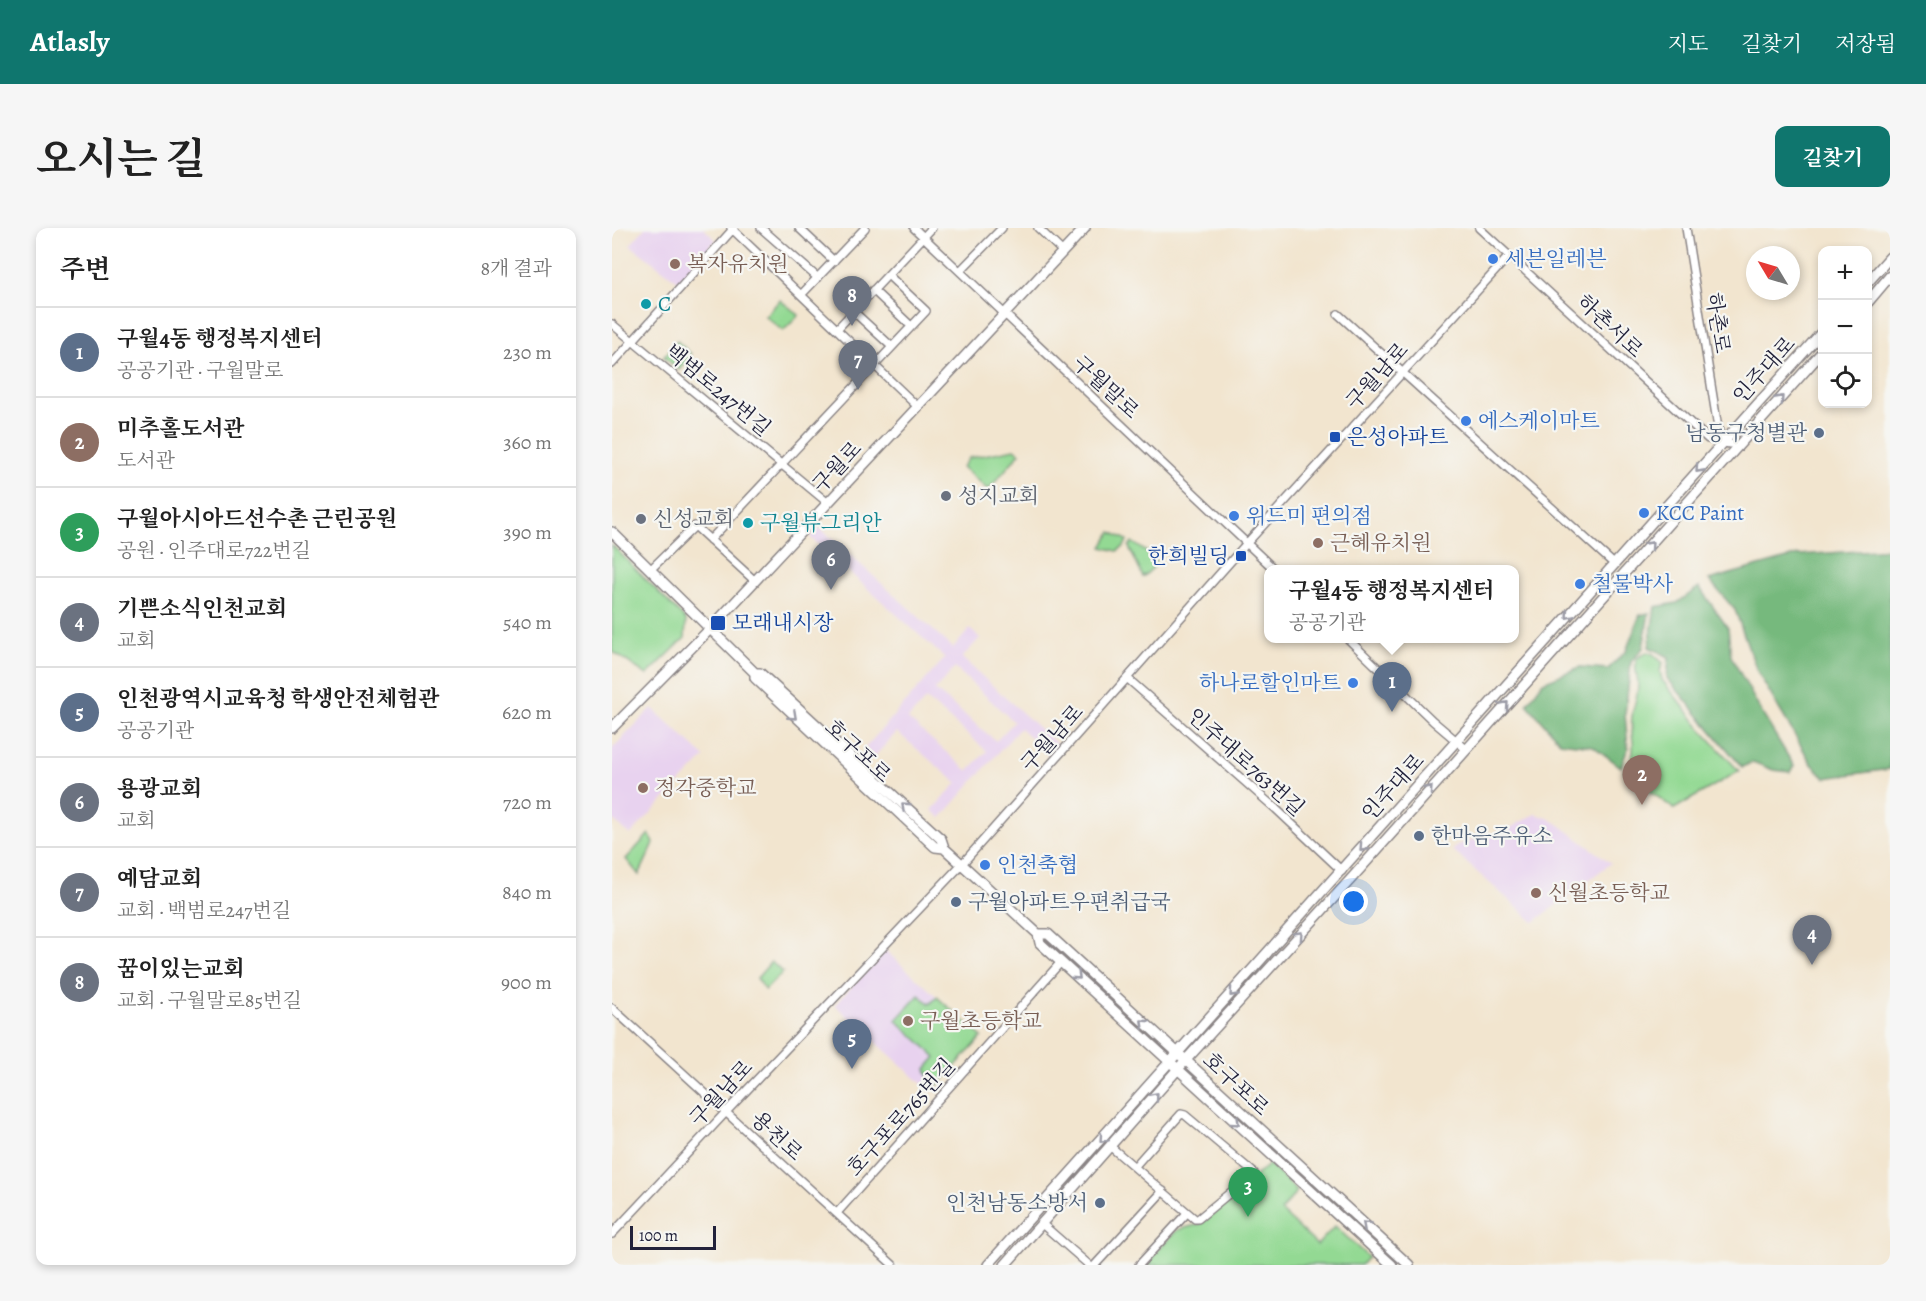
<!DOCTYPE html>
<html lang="ko">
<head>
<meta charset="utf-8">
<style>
  :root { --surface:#fff; --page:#f6f6f6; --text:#222; --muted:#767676; --line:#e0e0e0; --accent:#0f766e }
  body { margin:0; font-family:Alegreya,"Noto Serif KR",serif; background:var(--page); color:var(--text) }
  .controls { position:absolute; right:18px; top:18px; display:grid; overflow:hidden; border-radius:12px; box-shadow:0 3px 9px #0003 }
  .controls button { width:54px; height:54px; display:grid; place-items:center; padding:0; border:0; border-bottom:2px solid var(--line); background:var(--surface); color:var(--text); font:30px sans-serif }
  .compass { position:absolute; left:1134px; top:18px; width:54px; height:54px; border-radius:50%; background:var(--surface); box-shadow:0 3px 9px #0003; rotate:308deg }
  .scale { position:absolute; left:18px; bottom:15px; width:86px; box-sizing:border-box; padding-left:6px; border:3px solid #22223b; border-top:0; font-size:16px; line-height:21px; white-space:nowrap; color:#22223b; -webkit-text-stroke:4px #f6f6f2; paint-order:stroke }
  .you { position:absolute; left:742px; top:674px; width:21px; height:21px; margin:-15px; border:4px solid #fff; border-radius:50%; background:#1a73e8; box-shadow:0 0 0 9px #1a73e833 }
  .badge { display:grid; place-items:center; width:39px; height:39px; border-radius:50%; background:var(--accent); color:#fff; font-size:20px; font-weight:700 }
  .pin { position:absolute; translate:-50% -50px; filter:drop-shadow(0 2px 3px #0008) }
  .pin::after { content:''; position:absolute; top:32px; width:21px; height:18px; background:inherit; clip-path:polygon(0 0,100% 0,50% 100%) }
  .popup { position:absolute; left:652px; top:337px; width:255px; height:78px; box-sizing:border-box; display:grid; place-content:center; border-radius:12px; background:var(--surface); filter:drop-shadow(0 2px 4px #0005); font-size:20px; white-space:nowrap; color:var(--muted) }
  .popup b { font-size:22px; color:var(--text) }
  .popup::after { content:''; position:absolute; left:50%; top:100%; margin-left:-12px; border:12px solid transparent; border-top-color:var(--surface) }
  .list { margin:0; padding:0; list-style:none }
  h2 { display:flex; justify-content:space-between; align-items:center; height:78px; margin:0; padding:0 24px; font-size:26px }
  h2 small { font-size:20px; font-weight:400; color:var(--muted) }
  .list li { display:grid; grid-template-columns:39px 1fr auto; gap:18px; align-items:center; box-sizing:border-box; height:90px; padding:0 24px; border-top:2px solid var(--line) }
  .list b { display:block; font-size:22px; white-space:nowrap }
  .list p { margin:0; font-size:20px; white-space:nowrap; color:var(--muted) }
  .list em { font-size:20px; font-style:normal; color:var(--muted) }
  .icon { flex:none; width:33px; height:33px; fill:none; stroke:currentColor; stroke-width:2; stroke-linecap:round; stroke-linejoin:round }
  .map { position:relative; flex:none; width:1278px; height:1037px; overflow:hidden; border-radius:12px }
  header { display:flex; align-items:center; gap:36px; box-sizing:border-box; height:84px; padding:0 30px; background:var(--accent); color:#fff }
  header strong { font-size:28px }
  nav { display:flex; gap:33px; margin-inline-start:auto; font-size:21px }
  .intro { display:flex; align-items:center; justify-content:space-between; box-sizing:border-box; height:144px; padding:0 36px }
  h1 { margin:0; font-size:42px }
  .button { padding:15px 27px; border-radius:12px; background:var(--accent); color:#fff; font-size:21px; font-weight:700 }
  main { display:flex; gap:36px; padding:0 36px }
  aside { flex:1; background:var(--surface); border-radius:12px; box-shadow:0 3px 9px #0003 }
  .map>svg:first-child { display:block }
  .built { fill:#e8d2ef; fill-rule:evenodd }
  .green { fill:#93d993; stroke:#5a7e67; stroke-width:1.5 }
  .forest { fill:#76b97d; stroke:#4c6e5c; stroke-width:1.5 }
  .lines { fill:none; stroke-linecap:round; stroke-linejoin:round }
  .minor-casing { stroke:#8a8485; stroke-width:10 }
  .major-casing { stroke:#8a8485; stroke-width:12 }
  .minor { stroke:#fff; stroke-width:7 }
  .major { stroke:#fff; stroke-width:9 }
  .oneway { stroke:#9c9ca7 }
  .shop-dot { fill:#3f7fe0; stroke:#f6f6f2; stroke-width:2 }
  .education-dot { fill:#8d6e63; stroke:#f6f6f2; stroke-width:2 }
  .culture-dot { fill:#0f9aa8; stroke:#f6f6f2; stroke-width:2 }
  .service-dot { fill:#5c6f8a; stroke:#f6f6f2; stroke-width:2 }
  .transit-dot { fill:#1a4fb4; stroke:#f6f6f2; stroke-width:2 }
  .worship-dot { fill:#6b7280; stroke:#f6f6f2; stroke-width:2 }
  .labels { text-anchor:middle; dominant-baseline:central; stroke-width:4.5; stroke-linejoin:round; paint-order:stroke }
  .shop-label { font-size:21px; fill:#366cbe; stroke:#f6f6f2; text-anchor:start }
  .education-label { font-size:21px; fill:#785e54; stroke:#f6f6f2; text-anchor:start }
  .culture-label { font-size:21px; fill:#0d838f; stroke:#f6f6f2; text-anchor:start }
  .street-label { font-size:21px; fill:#22223b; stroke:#f6f6f2 }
  .service-label { font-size:21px; fill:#4e5e75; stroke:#f6f6f2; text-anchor:end }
  .transit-label { font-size:21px; fill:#164399; stroke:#f6f6f2; text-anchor:start }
  .worship-label { font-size:21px; fill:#5b616d; stroke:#f6f6f2; text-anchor:start }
</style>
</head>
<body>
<header>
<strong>Atlasly</strong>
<nav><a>지도</a><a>길찾기</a><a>저장됨</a></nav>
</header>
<div class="intro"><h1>오시는 길</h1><a class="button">길찾기</a></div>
<main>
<aside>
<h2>주변<small>8개 결과</small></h2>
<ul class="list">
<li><span class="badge" style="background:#5c6f8a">1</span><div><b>구월4동 행정복지센터</b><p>공공기관 · 구월말로</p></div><em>230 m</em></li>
<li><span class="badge" style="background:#8d6e63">2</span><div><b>미추홀도서관</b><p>도서관</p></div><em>360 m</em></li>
<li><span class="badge" style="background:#2e9e5b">3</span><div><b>구월아시아드선수촌 근린공원</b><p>공원 · 인주대로722번길</p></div><em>390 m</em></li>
<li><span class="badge" style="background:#6b7280">4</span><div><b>기쁜소식인천교회</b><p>교회</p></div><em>540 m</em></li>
<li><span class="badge" style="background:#5c6f8a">5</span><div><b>인천광역시교육청 학생안전체험관</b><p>공공기관</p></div><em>620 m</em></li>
<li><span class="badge" style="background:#6b7280">6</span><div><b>용광교회</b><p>교회</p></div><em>720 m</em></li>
<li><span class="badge" style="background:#6b7280">7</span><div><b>예담교회</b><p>교회 · 백범로247번길</p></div><em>840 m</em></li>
<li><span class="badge" style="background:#6b7280">8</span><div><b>꿈이있는교회</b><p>교회 · 구월말로85번길</p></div><em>900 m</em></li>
</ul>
</aside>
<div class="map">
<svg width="1278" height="1037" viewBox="0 0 1278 1037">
  <rect width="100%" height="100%" fill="#f6f6f2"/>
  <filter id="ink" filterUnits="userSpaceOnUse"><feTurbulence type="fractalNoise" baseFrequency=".0167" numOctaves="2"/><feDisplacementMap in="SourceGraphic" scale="12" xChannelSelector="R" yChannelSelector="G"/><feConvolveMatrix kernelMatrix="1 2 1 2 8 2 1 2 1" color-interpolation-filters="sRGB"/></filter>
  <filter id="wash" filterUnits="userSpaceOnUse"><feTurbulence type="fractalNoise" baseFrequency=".008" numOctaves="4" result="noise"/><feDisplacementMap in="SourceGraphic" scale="24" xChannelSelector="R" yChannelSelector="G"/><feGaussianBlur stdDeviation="1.35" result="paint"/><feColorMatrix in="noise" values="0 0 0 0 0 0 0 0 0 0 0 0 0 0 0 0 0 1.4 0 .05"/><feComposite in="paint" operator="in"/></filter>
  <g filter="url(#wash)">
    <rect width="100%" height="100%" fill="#f2e5cf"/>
    <path class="built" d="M33,0H91L104,12L67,54L18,17Z
      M207,299L341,420L358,401L368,410L350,430L447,518L438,528L408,500L329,590L320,582L345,555L285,504L262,529L253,520L333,430L198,309ZM343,440L402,494L384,513L323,462ZM314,471L375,523L356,543L296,491Z
      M40,480L93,529L18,607L0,591V521Z
      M923,586L934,589L946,596L999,635L922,694L840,622L845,617L896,601Z
      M273,722L370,809L319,864L223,777Z"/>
    <path class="green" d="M168,72L187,87L171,103L153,88Z
      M65,113L79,126L67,142L52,129Z
      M403,221L408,225L376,262L350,239L357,230Z
      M499,304L515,312L512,319L505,323L490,319Z
      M520,314L542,329L545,336L531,349L517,319Z
      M0,317L74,392L73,410L35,447L0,423Z
      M1035,424L1041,426L1051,435L1048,443L1050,452L1095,508L1127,543L1062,581L1012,543C1029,518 1017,514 1020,489C1021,479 1026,468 1026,457C1026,447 1021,440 1025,430Z
      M37,606L42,615L27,647L14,631Z
      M159,734L171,744L153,762L145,750Z
      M307,767L318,776L325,769L370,809L326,857L317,849L314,841L324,829L284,792Z
      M657,936L685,963L669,983L705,1017L723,998L756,1029L749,1037H532L565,1002L588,996Z"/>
    <path class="forest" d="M1278,321V541L1213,550L1199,535L1145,443L1123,382L1097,352L1186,327Z
      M1087,359L1116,400L1119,428L1151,487L1182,538L1178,544L1161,542L1141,534L1130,539L1055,450L1057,429L1037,419L1043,379L1065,375Z
      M1037,385L1031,420L1019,434L1013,486L1016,520L1009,539L981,518L948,514L915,476L931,454L968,439L996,441L1014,423L1028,387Z"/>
  </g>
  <g filter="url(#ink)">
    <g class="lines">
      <defs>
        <path id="minor" d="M119,0L306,179
          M149,0L206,50
          M187,0L222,33
          M302,0L663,342
          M426,0L451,24
          M867,0L1096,211L1111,215
          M1074,0L1106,200L1111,215L1126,217
          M348,43L390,0
          M261,62L299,98
          M189,67L253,0
          M241,83L279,118
          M726,86L1002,336
          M0,96L216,275
          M225,101L320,0
          M0,136L122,0
          M98,312L314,83L276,47
          M38,342L83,298L143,353
          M735,410L821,493L854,521
          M515,450L664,581L730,643
          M0,780L281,1037
          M499,919L583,991H586L642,945L573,887L569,886L523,938
          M225,985L449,734
          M430,996L477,1037
          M0,1006L114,884L350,636L635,315L897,28
          M483,1037L551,963
          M527,1037L575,985"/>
        <path id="major" d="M1256,54L1278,29
          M1256,74L1278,48
          M0,304L143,445H148L329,611L332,620L426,706L428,715L780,1037
          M143,445V450L323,619L332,620
          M0,500L97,402L473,0
          M426,706H436L797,1037
          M376,1037L1210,104
          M393,1037L573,833L738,652L1210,124"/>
      </defs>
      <use href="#minor" class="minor-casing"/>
      <use href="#major" class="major-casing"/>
      <use href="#minor" class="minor"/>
      <use href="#major" class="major"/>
    </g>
    <defs><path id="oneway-chevron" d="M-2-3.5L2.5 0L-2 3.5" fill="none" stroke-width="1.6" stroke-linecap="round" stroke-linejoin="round" transform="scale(1.5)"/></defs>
    <g class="oneway">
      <use href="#oneway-chevron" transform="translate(1168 171) rotate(-48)"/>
      <use href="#oneway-chevron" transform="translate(1087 241) rotate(132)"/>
      <use href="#oneway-chevron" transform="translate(1038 317) rotate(-48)"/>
      <use href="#oneway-chevron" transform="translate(957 387) rotate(131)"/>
      <use href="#oneway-chevron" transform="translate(893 477) rotate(-48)"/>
      <use href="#oneway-chevron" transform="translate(181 488) rotate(43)"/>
      <use href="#oneway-chevron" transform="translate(817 561) rotate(-48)"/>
      <use href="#oneway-chevron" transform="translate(293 578) rotate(-137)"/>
      <use href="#oneway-chevron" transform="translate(751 620) rotate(132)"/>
      <use href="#oneway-chevron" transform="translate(687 707) rotate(-47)"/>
      <use href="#oneway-chevron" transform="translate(465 748) rotate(43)"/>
      <use href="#oneway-chevron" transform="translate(621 765) rotate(132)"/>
      <use href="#oneway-chevron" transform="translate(532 795) rotate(-137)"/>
      <use href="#oneway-chevron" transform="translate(543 868) rotate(-49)"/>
      <use href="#oneway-chevron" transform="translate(624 894) rotate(42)"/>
      <use href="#oneway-chevron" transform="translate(491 911) rotate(132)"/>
      <use href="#oneway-chevron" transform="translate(754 997) rotate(-138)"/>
    </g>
  </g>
  <g class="shop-dot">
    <circle cx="881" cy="31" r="6"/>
    <circle cx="854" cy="193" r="6"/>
    <circle cx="1032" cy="285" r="6"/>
    <circle cx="622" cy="288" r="6"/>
    <circle cx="968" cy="356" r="6"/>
    <circle cx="741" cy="455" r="6"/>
    <circle cx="373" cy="637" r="6"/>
  </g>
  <g class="education-dot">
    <circle cx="63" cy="36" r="6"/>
    <circle cx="706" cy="315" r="6"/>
    <circle cx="31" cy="560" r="6"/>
    <circle cx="924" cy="665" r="6"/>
    <circle cx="296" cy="793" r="6"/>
  </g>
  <g class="culture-dot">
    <circle cx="34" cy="76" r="6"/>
    <circle cx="136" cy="295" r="6"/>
  </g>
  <g class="service-dot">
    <circle cx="1207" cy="205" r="6"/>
    <circle cx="807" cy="608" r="6"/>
    <circle cx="344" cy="674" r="6"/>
    <circle cx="488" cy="975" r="6"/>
  </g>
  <g class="transit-dot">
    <rect x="717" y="203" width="12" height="12" rx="3"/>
    <rect x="623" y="322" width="12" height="12" rx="3"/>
    <rect x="98" y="387" width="16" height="16" rx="3"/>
  </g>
  <g class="worship-dot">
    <circle cx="334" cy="268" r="6"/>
    <circle cx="29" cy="291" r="6"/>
  </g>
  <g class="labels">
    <g class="shop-label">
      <text x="893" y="31">세븐일레븐</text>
      <text x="866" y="193">에스케이마트</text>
      <text x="1044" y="285">KCC Paint</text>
      <text x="634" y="288">위드미 편의점</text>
      <text x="980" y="356">철물박사</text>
      <text x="729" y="455" text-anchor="end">하나로할인마트</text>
      <text x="385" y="637">인천축협</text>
    </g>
    <g class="education-label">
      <text x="75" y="36">복자유치원</text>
      <text x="718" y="315">근혜유치원</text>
      <text x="43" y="560">정각중학교</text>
      <text x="936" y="665">신월초등학교</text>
      <text x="308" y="793">구월초등학교</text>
    </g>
    <g class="culture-label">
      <text x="46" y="76">C</text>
      <text x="148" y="295">구월뷰그리안</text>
    </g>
    <g class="street-label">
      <text transform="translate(1106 95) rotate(81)">하촌로</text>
      <text transform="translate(998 98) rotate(43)">하촌서로</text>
      <text transform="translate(1152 142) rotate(-48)">인주대로</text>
      <text transform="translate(765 148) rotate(-48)">구월남로</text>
      <text transform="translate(494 159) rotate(43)">구월말로</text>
      <text transform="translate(106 162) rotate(40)">백범로247번길</text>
      <text transform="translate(225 239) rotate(-47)">구월로</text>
      <text transform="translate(440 510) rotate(-48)">구월남로</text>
      <text transform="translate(246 523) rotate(43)">호구포로</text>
      <text transform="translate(634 534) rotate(42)">인주대로763번길</text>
      <text transform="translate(781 559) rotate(-48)">인주대로</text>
      <text transform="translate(624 856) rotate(43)">호구포로</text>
      <text transform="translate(109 865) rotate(-47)">구월남로</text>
      <text transform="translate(289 889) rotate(-48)">호구포로765번길</text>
      <text transform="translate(165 908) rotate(43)">용천로</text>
    </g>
    <g class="service-label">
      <text x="1195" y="205">남동구청별관</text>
      <text x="819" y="608" text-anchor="start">한마음주유소</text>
      <text x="356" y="674" text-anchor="start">구월아파트우편취급국</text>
      <text x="476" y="975">인천남동소방서</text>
    </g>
    <g class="transit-label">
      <text x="735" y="209">은성아파트</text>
      <text x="617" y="328" text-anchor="end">한희빌딩</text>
      <text x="120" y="395">모래내시장</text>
    </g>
    <g class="worship-label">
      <text x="346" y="268">성지교회</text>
      <text x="41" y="291">신성교회</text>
    </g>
  </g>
</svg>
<div class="controls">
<button>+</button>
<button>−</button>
<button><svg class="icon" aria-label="locate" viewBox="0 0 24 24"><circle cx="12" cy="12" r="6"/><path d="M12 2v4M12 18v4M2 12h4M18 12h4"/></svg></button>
</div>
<svg class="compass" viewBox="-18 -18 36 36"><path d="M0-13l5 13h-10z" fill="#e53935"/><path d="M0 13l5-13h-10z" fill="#767676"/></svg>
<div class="scale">100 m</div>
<div class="you"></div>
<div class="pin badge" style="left:780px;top:484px;background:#5c6f8a">1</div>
<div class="popup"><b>구월4동 행정복지센터</b>공공기관</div>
<div class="pin badge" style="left:1030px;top:577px;background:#8d6e63">2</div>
<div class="pin badge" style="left:636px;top:989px;background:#2e9e5b">3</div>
<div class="pin badge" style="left:1200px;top:737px;background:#6b7280">4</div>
<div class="pin badge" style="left:240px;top:841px;background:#5c6f8a">5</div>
<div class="pin badge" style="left:219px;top:362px;background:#6b7280">6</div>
<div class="pin badge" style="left:246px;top:162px;background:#6b7280">7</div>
<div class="pin badge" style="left:240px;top:98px;background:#6b7280">8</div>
</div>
</main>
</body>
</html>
